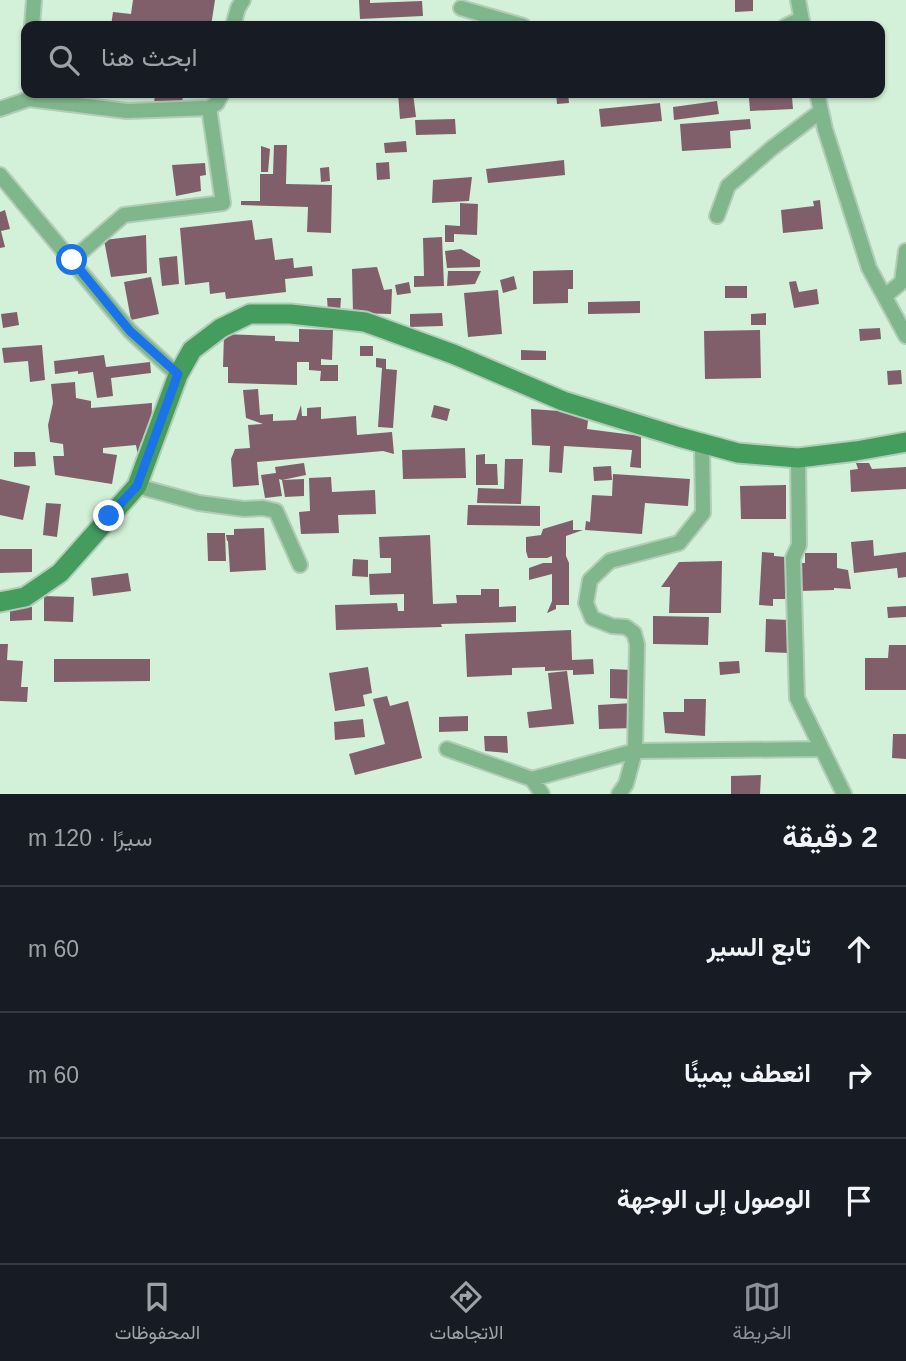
<!DOCTYPE html>
<html lang="ar">
<head>
<meta charset="utf-8">
<style>
  :root { --surface:#171b24; --page:#242831; --text:#f1f3f6; --muted:#9ea1a6; --line:#363941; --accent:#8c9099 }
  body { margin:0; font-family:Helvetica,Vazirmatn,sans-serif; background:var(--page); color:var(--text); direction:rtl }
  .stop { position:absolute; width:21px; height:21px; margin:-16px; border:5px solid #1a73e8; border-radius:50%; background:#fff }
  .stop.end { background:#1a73e8; border-color:#fff; box-shadow:0 2px 7px #0008 }
  .list { margin:0; padding:0; list-style:none }
  h2 { display:flex; justify-content:space-between; align-items:center; height:91px; margin:0; padding:0 28px; font-size:30px }
  h2 small { font-size:23px; font-weight:400; color:var(--muted) }
  .list li { display:grid; grid-template-columns:46px 1fr auto; gap:21px; align-items:center; box-sizing:border-box; height:126px; padding:0 28px; border-top:2px solid var(--line) }
  .list b { display:block; font-size:26px; white-space:nowrap }
  .list em { font-size:23px; font-style:normal; color:var(--muted) }
  .icon { flex:none; width:38px; height:38px; fill:none; stroke:currentColor; stroke-width:2; stroke-linecap:round; stroke-linejoin:round }
  .map { position:relative; flex:none; width:906px; height:794px; overflow:hidden; direction:ltr }
  .search { position:absolute; background:var(--surface); box-shadow:0 2px 5px #0004; left:21px; right:21px; top:21px; height:77px; display:flex; align-items:center; gap:18px; box-sizing:border-box; padding:0 24px; border-radius:14px; color:var(--muted); font-size:26px }
  .sheet { height:469px; background:var(--surface) }
  nav { display:flex; justify-content:space-around; align-items:center; box-sizing:border-box; height:98px; border-top:2px solid var(--line); background:var(--surface); font-size:19px; color:var(--muted) }
  nav a { display:grid; justify-items:center; gap:4px }
  nav .on { color:var(--accent) }
  .map>svg:first-child { display:block }
  .building { fill:#805f6b }
  .lines { fill:none; stroke-linecap:round; stroke-linejoin:round }
  .street-casing { stroke:#b2cdb7; stroke-width:18 }
  .secondary-casing { stroke:#b2cdb7; stroke-width:23 }
  .street { stroke:#80b68b; stroke-width:14 }
  .secondary { stroke:#449c5d; stroke-width:19 }
  .route { stroke:#1a73e8; stroke-width:9 }
</style>
</head>
<body>
<div class="map">
<svg width="906" height="794" viewBox="0 0 906 794">
  <rect width="100%" height="100%" fill="#d3f1d8"/>
  <path class="building" d="M133,0H215L211,26H111L113,12L131,14Z
    M359,0H370V3L422,1L423,16L360,19Z
    M735,0H753V11L735,12Z
    M155,93H183L182,105L154,104Z
    M398,93H413L416,117L400,119Z
    M556,93H568L569,103L557,104Z
    M765,93H782L783,98L792,97L793,109L750,111L749,98H765Z
    M717,101L719,114L674,120L673,107Z
    M660,103L662,121L601,127L599,109Z
    M455,119L456,134L416,135L415,120Z
    M750,119L751,129L730,131L731,148L682,151L680,124Z
    M406,141L407,152L385,153L384,143Z
    M274,145H287L286,184L332,185L331,233L307,232L308,207L241,205V201H260V174H273Z
    M261,146L270,149L268,172H261Z
    M564,160L565,175L488,183L486,169Z
    M389,162L390,179L377,180L376,163Z
    M205,163L206,175L200,176L201,191L176,196L172,165Z
    M329,167L330,181L321,182L320,168Z
    M472,177L469,201L432,203L433,180Z
    M820,200L823,229L783,233L781,210L814,206L813,201Z
    M460,203L478,204L477,235L454,234V242H445V225L460,226Z
    M5,210L10,229L1,231L5,247L0,248V212Z
    M252,220L255,240L272,238L275,260L293,258L294,268L312,266L313,276L285,279L286,292L226,299L225,292L210,294L209,282L185,285L180,228Z
    M146,235L147,273L111,277L104,240Z
    M442,237L444,286L414,287V276H424L423,238Z
    M461,249L480,260V267L447,268L445,251Z
    M177,256L179,284L162,286L159,258Z
    M377,267L384,290L392,289L391,314L353,313L352,269Z
    M573,270V289H568V303L533,304V271Z
    M448,271H481L475,284L447,286Z
    M514,276L517,289L503,293L500,280Z
    M151,277L159,314L131,320L124,282Z
    M796,281L799,292L817,289L819,304L794,308L789,282Z
    M409,282L411,293L397,295L395,285Z
    M725,286H747V298H725Z
    M498,290L502,334L468,337L464,293Z
    M327,298H341L340,312H328Z
    M640,301V313L588,314V302Z
    M17,312L19,325L3,328L1,314Z
    M442,313L443,326L410,327V314Z
    M766,313V325H751V314Z
    M880,328L881,339L860,341L859,329Z
    M299,329L333,330L332,360L321,359V365H338V381H320L321,371L309,370V362H297V385L228,383V367H223L224,334L275,336V341L299,342Z
    M760,330L761,378L705,379L704,331Z
    M42,345L45,380L30,382L28,361L4,363L2,348Z
    M360,346H373V356H360Z
    M521,350L546,351V360H521Z
    M104,355L106,367L150,362L151,373L111,378L113,396L97,398L93,372L78,374V371L55,374L54,361Z
    M376,358L386,359V369L397,370L393,428L378,427L382,368L376,367Z
    M901,370L902,384L888,385L887,371Z
    M75,382L76,398L91,401V408L152,403L151,439L141,442L138,456L136,445L103,448V453L117,455L112,484L55,475L53,456H64L63,444L50,442L48,425L53,403L51,384Z
    M258,389L260,415L273,414V421L296,420L301,405L302,416H307V408L321,407V419L356,416L357,435L392,432L394,454L383,451L257,462L259,485L233,487L231,459L235,449L250,448L248,425L263,424L246,418L243,390Z
    M434,405L450,409L447,421L431,417Z
    M531,409L589,413L587,429L641,436V468L630,467L632,450L564,446L562,473L549,472L550,446L532,445Z
    M465,448L466,478L403,479L402,450Z
    M14,452H35L36,466L14,467Z
    M485,454V464H497L498,485H476V455Z
    M505,459H523L521,504L477,503L478,488L504,489Z
    M304,463L306,475L282,480L279,479L282,496L265,498L261,475L276,473L275,467Z
    M856,463H869L872,469L906,467V489L851,492L850,470L858,469Z
    M611,466L612,480L594,481L593,467Z
    M613,474L690,479L688,506L645,503L642,534L585,530L586,521L590,522L592,495L612,496Z
    M331,477L332,492L375,490L376,514L338,515L339,533L301,534L299,512L310,511L309,478Z
    M0,479L30,486L23,520L0,515Z
    M304,479V496L285,497L282,480Z
    M786,485V519H741L740,486Z
    M46,503L61,504L57,537L43,535Z
    M468,505L540,506V526L467,525Z
    M573,520V530H583L566,536V556L569,563V605H556V609L547,613L552,601V574L529,580V568L543,563H552V556L547,558H528L526,551V537L541,535L543,529Z
    M264,528L266,570L230,572L228,541H227L226,535H234V529Z
    M207,533H225L226,561H208Z
    M430,535L433,604L457,603L456,595H481V589H499V607L516,606V622L441,624L442,627L336,630L335,605L397,603L398,611H404V594L370,595L369,574L391,573V558H380L379,537Z
    M873,540L874,556L906,552V577L898,578L897,568L854,573L851,542Z
    M0,549H32V572L0,573Z
    M762,552L774,553V556L786,557L785,599H773V606L759,605Z
    M805,553H837V568L848,570L851,589L834,588V590L800,591L799,563H805Z
    M353,559L368,560V577L352,576Z
    M722,561L721,613H669L670,587H661L679,562Z
    M128,573L131,591L93,596L91,578Z
    M44,596L74,597L73,622L44,621Z
    M906,606V617L888,618L887,607Z
    M32,607V620L10,621V608Z
    M653,616L709,617L708,645L653,644Z
    M766,619L789,620L788,653L765,652Z
    M571,630L572,660L593,659L594,674L573,675V670L545,671V667L512,668V675L467,677L465,634Z
    M0,644H8L7,660L23,661L21,687H28L27,702L0,701Z
    M889,645H906V690H865V658H888Z
    M54,659H150V681L54,682Z
    M739,661L740,673L720,675L719,662Z
    M368,667L372,693L363,695L365,706L335,711L329,673Z
    M610,669L632,670V699L610,698Z
    M567,671L574,724L529,728L527,712L552,709L548,673Z
    M387,696L390,706L408,701L422,758L355,775L349,754L385,744L373,699Z
    M684,699H706L705,736L665,733L663,712H684Z
    M633,703L634,728L599,729L598,705Z
    M468,716V731L439,732V717Z
    M363,719L365,737L335,740L334,722Z
    M893,734H906V759L892,758Z
    M484,736H507L508,753L485,751Z
    M761,775L760,794H731V776Z"/>
  <g class="lines">
    <defs>
      <path id="street" d="M798,0L803,26
        M461,8L523,26
        M32,26L34,0
        M233,26L238,8L243,0
        M786,26L801,19
        M817,93L825,129L869,268L906,336
        M0,109L29,99L127,111L209,108L217,103L222,93
        M0,175L130,331L178,375
        M717,216L728,186L772,148L821,111
        M72,260L124,215L223,203L209,108
        M885,296L902,282L906,251
        M798,458L799,545L793,558L797,698L844,794
        M137,486L199,503L244,509L263,508L276,511L300,565
        M447,749L532,779L635,751L822,749
        M532,779L542,794
        M619,794L626,784L635,751L637,644L634,633L626,627L612,626L592,618L586,603L590,580L610,561L679,543L703,513L702,444"/>
      <path id="secondary" d="M0,602L25,597L60,573L137,486L178,375L192,350L221,328L250,314H290L365,322L453,354L563,401L679,437L738,453L798,458L856,451L906,442"/>
    </defs>
    <use href="#street" class="street-casing"/>
    <use href="#secondary" class="secondary-casing"/>
    <use href="#street" class="street"/>
    <use href="#secondary" class="secondary"/>
  </g>
  <g class="lines">
    <path class="route" d="M72,260L130,331L178,374L137,486L109,516"/>
  </g>
</svg>
<div class="stop" style="left:72px;top:260px"></div>
<div class="stop end" style="left:109px;top:516px"></div>
<div class="search"><svg class="icon" aria-label="search" viewBox="0 0 24 24"><circle cx="10" cy="10" r="6"/><path d="M15 15l6 6"/></svg>ابحث هنا</div>
</div>
<section class="sheet">
<h2>2 دقيقة<small>سيرًا · 120 m</small></h2>
<ul class="list">
<li><svg class="icon" aria-label="ahead" viewBox="0 0 24 24"><path d="M12 20V5M6 11l6-6 6 6"/></svg><div><b>تابع السير</b></div><em>60 m</em></li>
<li><svg class="icon" aria-label="right" viewBox="0 0 24 24"><path d="M7 20v-9h11M14 6l5 5-5 5"/></svg><div><b>انعطف يمينًا</b></div><em>60 m</em></li>
<li><svg class="icon" aria-label="arrive" viewBox="0 0 24 24"><path d="M6 21V4h12l-3 4 3 4H6"/></svg><div><b>الوصول إلى الوجهة</b></div></li>
</ul>
</section>
<nav>
<a class="on"><svg class="icon" aria-label="map" viewBox="0 0 24 24"><path d="M3 6l6-2 6 2 6-2v14l-6 2-6-2-6 2zM9 4v14M15 6v14"/></svg>الخريطة</a>
<a><svg class="icon" aria-label="directions" viewBox="0 0 24 24"><path d="M12 3l9 9-9 9-9-9zM9 14v-3h6M13 9l2 2-2 2"/></svg>الاتجاهات</a>
<a><svg class="icon" aria-label="saved" viewBox="0 0 24 24"><path d="M7 4h10v16l-5-4-5 4z"/></svg>المحفوظات</a>
</nav>
</body>
</html>
